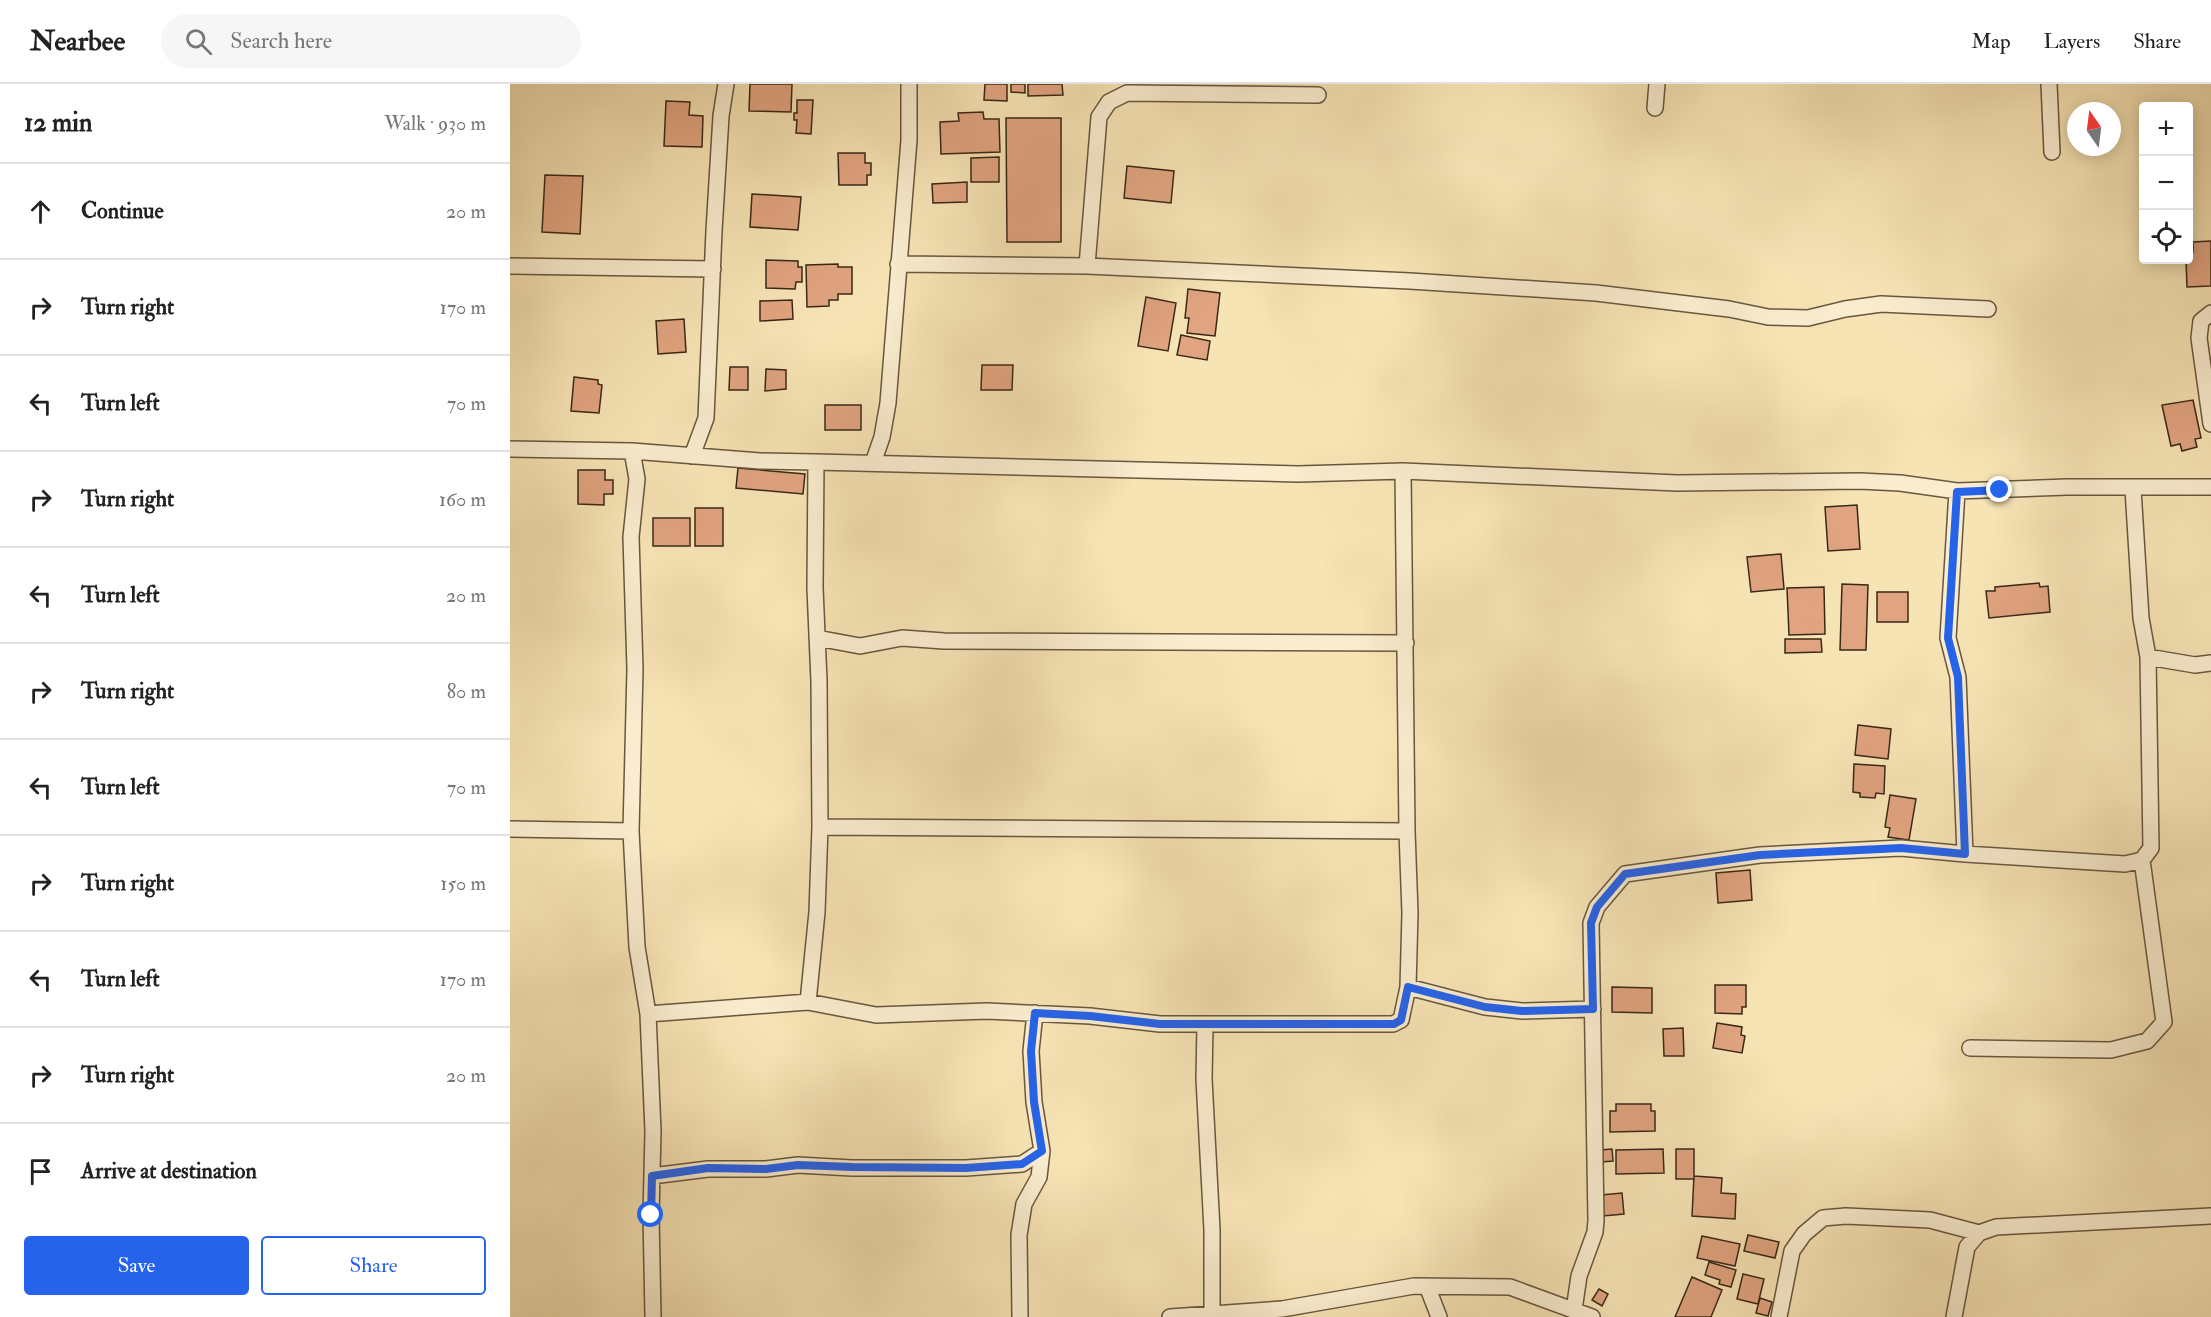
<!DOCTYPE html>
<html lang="en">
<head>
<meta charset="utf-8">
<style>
  :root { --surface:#fff; --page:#f6f6f6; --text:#222; --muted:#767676; --line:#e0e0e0; --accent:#2563eb }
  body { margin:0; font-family:"IM FELL Double Pica",serif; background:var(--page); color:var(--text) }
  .controls { position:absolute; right:18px; top:18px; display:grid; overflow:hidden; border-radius:6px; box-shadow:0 3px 15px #0003 }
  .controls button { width:54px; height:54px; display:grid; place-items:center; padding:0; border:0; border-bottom:2px solid var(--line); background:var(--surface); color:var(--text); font:30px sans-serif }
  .compass { position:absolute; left:1557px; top:18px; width:54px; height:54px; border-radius:50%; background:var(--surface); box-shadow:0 3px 15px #0003; rotate:346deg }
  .stop { position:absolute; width:18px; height:18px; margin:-14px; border:4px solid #2563eb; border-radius:50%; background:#fff }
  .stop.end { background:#2563eb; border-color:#fff; box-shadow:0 2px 6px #0008 }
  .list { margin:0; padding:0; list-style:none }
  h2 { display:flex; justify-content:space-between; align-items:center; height:78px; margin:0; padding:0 24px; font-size:26px }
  h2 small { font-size:20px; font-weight:400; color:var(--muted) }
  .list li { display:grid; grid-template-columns:39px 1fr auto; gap:18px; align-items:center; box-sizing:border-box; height:96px; padding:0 24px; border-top:2px solid var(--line) }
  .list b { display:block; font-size:22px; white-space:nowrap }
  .list em { font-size:20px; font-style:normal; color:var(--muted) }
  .actions { display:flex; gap:12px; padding:18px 24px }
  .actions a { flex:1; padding:14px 0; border:2px solid var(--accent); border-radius:6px; text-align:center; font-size:21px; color:var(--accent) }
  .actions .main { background:var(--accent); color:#fff }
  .icon { flex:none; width:33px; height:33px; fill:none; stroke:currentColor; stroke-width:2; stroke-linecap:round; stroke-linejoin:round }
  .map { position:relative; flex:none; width:1701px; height:1233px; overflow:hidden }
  header { display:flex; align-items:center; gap:36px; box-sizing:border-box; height:84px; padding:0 30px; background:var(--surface); border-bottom:2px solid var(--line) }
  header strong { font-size:28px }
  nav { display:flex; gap:33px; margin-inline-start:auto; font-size:21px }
  .search { width:420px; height:54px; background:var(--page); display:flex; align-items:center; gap:15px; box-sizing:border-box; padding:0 21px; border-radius:33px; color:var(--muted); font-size:22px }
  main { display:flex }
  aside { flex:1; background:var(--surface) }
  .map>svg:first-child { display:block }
  .building { fill:#e1a480; stroke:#392817; stroke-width:1.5 }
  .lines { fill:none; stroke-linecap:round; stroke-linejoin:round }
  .street-casing { stroke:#68573e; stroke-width:18 }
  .street { stroke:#faedcf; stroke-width:15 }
  .route { stroke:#2563eb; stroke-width:8 }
</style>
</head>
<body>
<header>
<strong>Nearbee</strong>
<div class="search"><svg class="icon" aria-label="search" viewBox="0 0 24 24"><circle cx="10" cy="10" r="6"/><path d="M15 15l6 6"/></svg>Search here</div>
<nav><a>Map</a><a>Layers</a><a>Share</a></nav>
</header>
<main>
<aside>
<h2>12 min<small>Walk · 930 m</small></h2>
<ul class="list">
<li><svg class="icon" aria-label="ahead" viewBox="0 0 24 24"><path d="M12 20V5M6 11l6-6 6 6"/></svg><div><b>Continue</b></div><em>20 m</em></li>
<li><svg class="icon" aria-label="right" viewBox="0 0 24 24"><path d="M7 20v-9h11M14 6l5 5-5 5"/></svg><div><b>Turn right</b></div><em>170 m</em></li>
<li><svg class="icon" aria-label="left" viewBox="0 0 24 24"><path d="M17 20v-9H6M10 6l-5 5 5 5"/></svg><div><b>Turn left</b></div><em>70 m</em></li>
<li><svg class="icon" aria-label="right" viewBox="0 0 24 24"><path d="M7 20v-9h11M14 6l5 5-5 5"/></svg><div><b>Turn right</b></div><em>160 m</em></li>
<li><svg class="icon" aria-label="left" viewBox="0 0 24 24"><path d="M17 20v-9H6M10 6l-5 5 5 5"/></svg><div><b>Turn left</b></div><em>20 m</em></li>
<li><svg class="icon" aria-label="right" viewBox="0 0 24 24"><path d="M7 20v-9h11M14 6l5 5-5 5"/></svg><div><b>Turn right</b></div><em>80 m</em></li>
<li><svg class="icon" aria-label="left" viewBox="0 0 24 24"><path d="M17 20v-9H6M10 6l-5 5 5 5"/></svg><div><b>Turn left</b></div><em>70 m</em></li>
<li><svg class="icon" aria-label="right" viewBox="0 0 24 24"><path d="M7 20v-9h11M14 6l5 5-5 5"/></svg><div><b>Turn right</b></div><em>150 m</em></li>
<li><svg class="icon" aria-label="left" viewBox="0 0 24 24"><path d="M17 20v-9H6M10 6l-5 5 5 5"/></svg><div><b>Turn left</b></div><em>170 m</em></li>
<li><svg class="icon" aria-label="right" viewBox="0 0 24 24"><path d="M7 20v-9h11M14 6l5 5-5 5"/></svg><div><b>Turn right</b></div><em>20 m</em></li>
<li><svg class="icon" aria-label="arrive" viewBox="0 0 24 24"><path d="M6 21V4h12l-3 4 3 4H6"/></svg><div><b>Arrive at destination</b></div></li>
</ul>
<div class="actions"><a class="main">Save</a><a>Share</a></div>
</aside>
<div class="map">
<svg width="1701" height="1233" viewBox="0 0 1701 1233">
  <rect width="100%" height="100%" fill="#f7e4b5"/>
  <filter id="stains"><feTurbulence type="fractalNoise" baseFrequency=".00333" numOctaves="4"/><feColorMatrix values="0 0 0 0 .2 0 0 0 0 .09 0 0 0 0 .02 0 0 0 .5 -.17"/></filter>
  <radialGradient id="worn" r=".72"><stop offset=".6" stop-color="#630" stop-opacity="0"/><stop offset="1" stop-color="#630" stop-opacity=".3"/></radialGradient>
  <path class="building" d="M240,0H282L281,28L239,27Z
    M475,0H497V17L474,16Z
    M501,0H515V9L501,8Z
    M518,0H552L553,11L518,12Z
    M287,16H303L301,50L286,49L287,36H284V29H287Z
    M156,17L180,18L179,31L193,32L192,63L154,62Z
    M473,28L474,35H489L490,68L431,70L430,38L449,37L448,29Z
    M496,34H551V158H497Z
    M328,69H355V79H361V91H357V101H329Z
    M489,73V98H461V74Z
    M617,82L664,87L661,119L614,114Z
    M35,91L73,92L70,150L32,148Z
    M457,98V118L423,119L422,100Z
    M242,110L291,113L288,146L240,143Z
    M1701,157V202L1677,203L1676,176H1678V168H1683V158Z
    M256,176L288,177V183H292V198H286L285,205L256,204Z
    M328,180V183H342V210H328V216H319V222L297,223L296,181Z
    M678,205L710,209L705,252L677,249L679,234H675Z
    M636,213L666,219L658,267L628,262Z
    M282,216L283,235L250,237V217Z
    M174,235L176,268L148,270L146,237Z
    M671,251L700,257L697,276L667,271Z
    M472,281H503L502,306H471Z
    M220,283H238V306H219Z
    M256,285L276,286V305L255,307Z
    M64,293L88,296V300L92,301L89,329L61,327Z
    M1683,316L1691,354L1685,355L1687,363L1672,367L1670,360L1661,362L1652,321Z
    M315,321H351V346H315Z
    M228,384L295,390L293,410L226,404Z
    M68,386H95V396H103V410H94V421L68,420Z
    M1347,421L1350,465L1318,467L1315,423Z
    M185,424H213V462H185Z
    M143,434H180V462H143Z
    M1271,470L1274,505L1241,508L1237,473Z
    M1529,499L1530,503L1538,502L1540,528L1479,534L1476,507H1485V503Z
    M1332,500L1358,501L1356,566H1330Z
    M1314,503L1315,550L1279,551L1277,504Z
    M1367,508H1398V538H1367Z
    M1275,555H1311L1312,568L1275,569Z
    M1348,641L1381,645L1378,675L1345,671Z
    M1344,680L1375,682L1374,710L1366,709L1365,714L1350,713V709L1343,708Z
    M1380,711L1406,715L1399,756L1378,753L1380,744L1375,743Z
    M1240,786L1242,816L1208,819L1206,789Z
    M1205,901H1236V923H1232V930L1205,929Z
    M1102,903L1142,904V929L1102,928Z
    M1207,939L1232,943L1231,951L1235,952L1232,969L1203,964Z
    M1173,944L1174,972H1154L1153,945Z
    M1106,1020H1141V1027H1145V1047L1100,1048V1027H1106Z
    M1102,1065L1103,1077L1091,1078L1090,1066Z
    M1153,1065L1154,1089L1106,1090V1066Z
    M1166,1065H1184V1095H1166Z
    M1184,1092L1212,1094L1211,1109L1226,1110L1225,1135L1182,1132Z
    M1112,1109L1114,1130L1093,1132L1091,1111Z
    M1238,1151L1269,1158L1265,1174L1234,1167Z
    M1192,1152L1230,1160L1225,1182L1187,1174Z
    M1199,1178L1226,1186L1221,1203L1209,1200L1210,1196L1195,1191Z
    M1233,1190L1254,1195L1248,1220L1227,1215Z
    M1182,1193L1212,1206L1201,1233H1165Z
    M1089,1205L1098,1210L1092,1222L1082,1216Z
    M1250,1214L1262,1218L1258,1232L1246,1229Z"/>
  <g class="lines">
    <defs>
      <path id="street" d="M1539,0L1542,68
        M1145,24L1147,0
        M388,180L577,182L900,197L1086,209L1219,225L1258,233L1298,234L1335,225L1371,220L1478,225
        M0,182L203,185
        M577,182L589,33L599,18L617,9L808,11
        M1701,229L1691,237L1689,254L1701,340
        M0,365L122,367L250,377L306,378L788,390L893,387L1167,399L1350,397L1390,399L1447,407L1557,403H1701
        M122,367L127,395L121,453L125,585L121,747L127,863L138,930L143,1047L141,1131L143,1233
        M182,372L196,334L204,147L211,32L216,0
        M363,379L372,353L378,319L399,56V0
        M1447,407L1438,554L1448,593L1455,770
        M307,554L350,562L392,554L434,557L896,559
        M1638,573L1685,581L1701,579
        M310,743L897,747
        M0,745L121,747
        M898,903L975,923L1012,927L1083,925
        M298,918L307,828L310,743L309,597L305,504L306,378
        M138,930L298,918L366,931L477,927L580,932L650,940H883L891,936L898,903L900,829L897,747L893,387
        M695,940L694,995L702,1146V1230
        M1460,964L1601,966L1637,957L1654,938L1632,776
        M142,1092L198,1085H256L288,1081L342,1084H456L512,1080L532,1067
        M917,1202L929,1233
        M1064,1226L1069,1192L1085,1148L1086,1136L1081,839L1087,823L1115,790L1250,771L1391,764L1455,770L1615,780L1632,776L1641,764L1638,573L1631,534L1623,405
        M510,1233L509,1151L514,1120L529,1093L532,1067L524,1018L521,967L525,929
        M660,1233L772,1225L904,1202L1000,1203L1082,1233
        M1269,1233L1282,1167L1294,1150L1313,1134L1336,1132L1420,1136L1469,1149
        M1444,1233L1457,1163L1469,1149L1486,1143L1701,1132"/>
    </defs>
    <use href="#street" class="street-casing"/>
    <use href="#street" class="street"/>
  </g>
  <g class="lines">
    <path class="route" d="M141,1131L142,1092L198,1084L256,1085L288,1081L342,1083L456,1084L512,1080L532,1067L524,1018L521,967L525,929L580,932L650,940H884L891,936L898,903L975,923L1012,927L1083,925L1081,839L1087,823L1115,790L1250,771L1391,764L1455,770L1448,593L1438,554L1447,408L1490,406"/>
  </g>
  <rect width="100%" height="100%" filter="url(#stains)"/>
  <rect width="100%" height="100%" fill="url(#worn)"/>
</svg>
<div class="controls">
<button>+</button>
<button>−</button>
<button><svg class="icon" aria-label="locate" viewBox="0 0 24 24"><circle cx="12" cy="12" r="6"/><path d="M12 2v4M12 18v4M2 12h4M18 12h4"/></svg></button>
</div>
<svg class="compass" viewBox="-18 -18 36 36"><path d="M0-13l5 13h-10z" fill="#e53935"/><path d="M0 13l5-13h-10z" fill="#767676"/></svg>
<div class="stop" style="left:141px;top:1131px"></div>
<div class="stop end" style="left:1490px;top:406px"></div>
</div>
</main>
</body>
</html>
